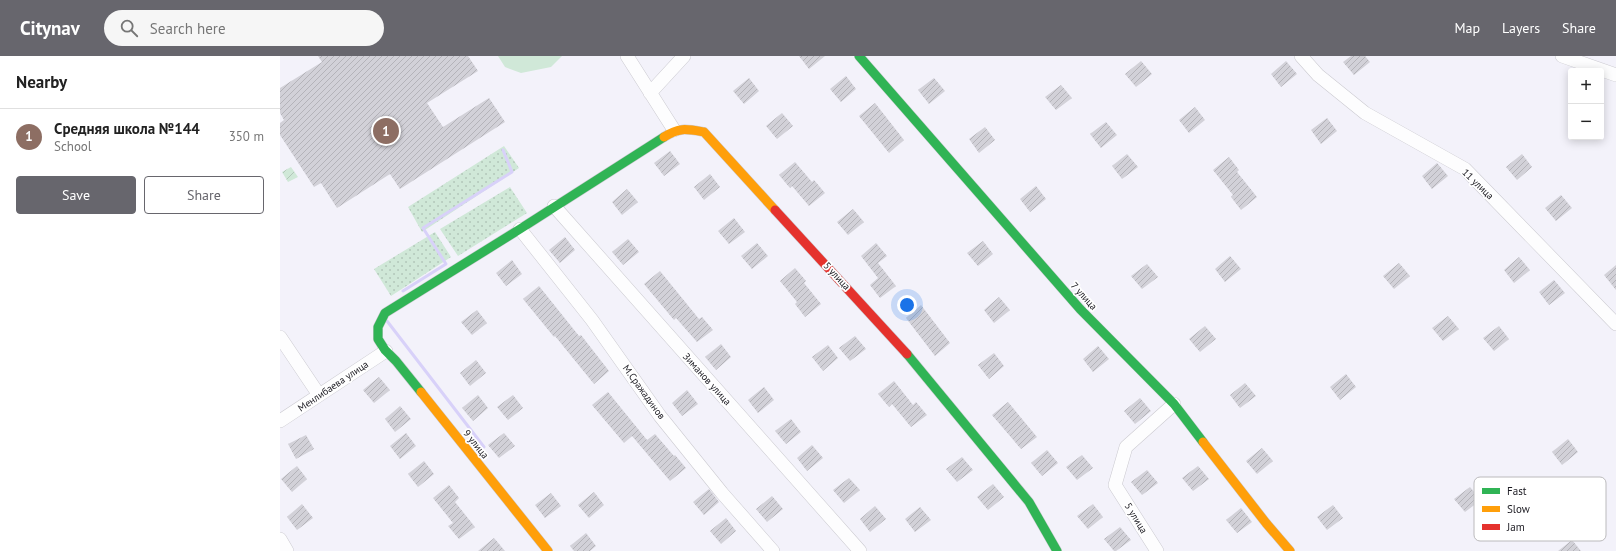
<!DOCTYPE html>
<html lang="en">
<head>
<meta charset="utf-8">
<style>
  :root { --surface:#fff; --page:#f6f6f6; --text:#222; --muted:#767676; --line:#e0e0e0; --accent:#67666d }
  body { margin:0; font-family:"PT Sans",sans-serif; background:var(--page); color:var(--text) }
  .controls { position:absolute; right:12px; top:12px; display:grid; overflow:hidden; border-radius:4px; box-shadow:0 2px 10px #0003 }
  .controls button { width:36px; height:36px; display:grid; place-items:center; padding:0; border:0; border-bottom:1px solid var(--line); background:var(--surface); color:var(--text); font:20px sans-serif }
  .you { position:absolute; left:627px; top:249px; width:14px; height:14px; margin:-10px; border:3px solid #fff; border-radius:50%; background:#1a73e8; box-shadow:0 0 0 6px #1a73e833 }
  .badge { display:grid; place-items:center; width:26px; height:26px; border-radius:50%; background:var(--accent); color:#fff; font-size:13px; font-weight:700 }
  .pin { position:absolute; translate:-50% -50%; border:2px solid #fff; box-shadow:0 1px 4px #0006 }
  .list { margin:0; padding:0; list-style:none }
  h2 { display:flex; justify-content:space-between; align-items:center; height:52px; margin:0; padding:0 16px; font-size:17px }
  h2 small { font-size:13px; font-weight:400; color:var(--muted) }
  .list li { display:grid; grid-template-columns:26px 1fr auto; gap:12px; align-items:center; box-sizing:border-box; height:56px; padding:0 16px; border-top:1px solid var(--line) }
  .list b { display:block; font-size:15px; white-space:nowrap }
  .list p { margin:0; font-size:13px; white-space:nowrap; color:var(--muted) }
  .list em { font-size:13px; font-style:normal; color:var(--muted) }
  .actions { display:flex; gap:8px; padding:12px 16px }
  .actions a { flex:1; padding:9px 0; border:1px solid var(--accent); border-radius:4px; text-align:center; font-size:14px; color:var(--accent) }
  .actions .main { background:var(--accent); color:#fff }
  .icon { flex:none; width:22px; height:22px; fill:none; stroke:currentColor; stroke-width:2; stroke-linecap:round; stroke-linejoin:round }
  .map { position:relative; flex:none; width:1336px; height:495px; overflow:hidden }
  header { display:flex; align-items:center; gap:24px; box-sizing:border-box; height:56px; padding:0 20px; background:var(--accent); color:#fff }
  header strong { font-size:19px }
  nav { display:flex; gap:22px; margin-inline-start:auto; font-size:14px }
  .search { width:280px; height:36px; background:var(--page); display:flex; align-items:center; gap:10px; box-sizing:border-box; padding:0 14px; border-radius:22px; color:var(--muted); font-size:15px }
  main { display:flex }
  aside { flex:1; background:var(--surface) }
  .map>svg:first-child { display:block }
  .grass { fill:url(#grass-dots) }
  .garden { fill:url(#garden-furrows) }
  .pitch { fill:#d0e8d8 }
  .lines { fill:none; stroke-linecap:round; stroke-linejoin:round }
  .stream { stroke:#d8d1f9; stroke-width:3 }
  .building { fill:url(#building-hatch) }
  .street-casing { stroke:#cbcad0; stroke-width:14 }
  .fast-casing { stroke:#cbcad0; stroke-width:10 }
  .slow-casing { stroke:#cbcad0; stroke-width:10 }
  .jam-casing { stroke:#cbcad0; stroke-width:10 }
  .street { stroke:#fdfdfe; stroke-width:13 }
  .fast { stroke:#30b455; stroke-width:9 }
  .slow { stroke:#ff9f0a; stroke-width:9 }
  .jam { stroke:#e5322d; stroke-width:9 }
  .labels { text-anchor:middle; dominant-baseline:central; stroke-width:3.5; stroke-linejoin:round; paint-order:stroke }
  .street-label { font-size:10px; fill:#1b1a21; stroke:#fff }
  .key { fill:#fff; stroke:#bbbabc; stroke-width:1 }
  .key-label { font-size:11px; fill:#1b1a21 }
</style>
</head>
<body>
<header>
<strong>Citynav</strong>
<div class="search"><svg class="icon" aria-label="search" viewBox="0 0 24 24"><circle cx="10" cy="10" r="6"/><path d="M15 15l6 6"/></svg>Search here</div>
<nav><a>Map</a><a>Layers</a><a>Share</a></nav>
</header>
<main>
<aside>
<h2>Nearby<small></small></h2>
<ul class="list">
<li><span class="badge" style="background:#8d6e63">1</span><div><b>Средняя школа №144</b><p>School</p></div><em>350 m</em></li>
</ul>
<div class="actions"><a class="main">Save</a><a>Share</a></div>
</aside>
<div class="map">
<svg width="1336" height="495" viewBox="0 0 1336 495">
  <defs>
    <pattern id="grass-dots" width="8" height="8" patternUnits="userSpaceOnUse"><rect width="8" height="8" fill="#d0e8d8"/><path d="M2 2h.1M6 6h.1" fill="none" stroke="#b2c6b9" stroke-width="1.8" stroke-linecap="round"/></pattern>
    <pattern id="garden-furrows" width="10" height="10" patternUnits="userSpaceOnUse"><rect width="10" height="10" fill="#d0e8d8"/><path d="M-1 1l2-2M0 10L10 0M9 11l2-2" fill="none" stroke="#b2c6b9"/></pattern>
    <pattern id="building-hatch" width="6" height="6" patternUnits="userSpaceOnUse"><rect width="6" height="6" fill="#d2d1d8"/><path d="M-1 1l2-2M0 6l6-6M5 7l2-2" fill="none" stroke="#b4b3b9"/></pattern>
  </defs>
  <rect width="100%" height="100%" fill="#f3f2fa"/>
  <path class="grass" d="M224,90L239,112L142,176L128,151Z
    M230,131L247,157L178,200L160,173Z
    M155,176L171,201L111,240L94,213Z"/>
  <path class="garden" d="M11,111L18,121L8,126L2,116Z"/>
  <path class="pitch" d="M218,0H282L271,11L241,17L225,11Z"/>
  <g class="lines">
    <path class="stream" d="M123,235L166,208L143,172L232,116L223,94
      M107,265L204,391"/>
  </g>
  <path class="building" d="M38,0H188L198,15L147,47L163,71L209,42L225,66L120,133L110,118L57,152L41,127L34,131L0,79V67L4,64L0,57V32L42,6Z
    M519,0H545L529,13Z
    M1071,0H1085L1090,6L1074,19L1063,6Z
    M861,5L872,18L856,31L845,18Z
    M1006,5L1017,18L1001,31L991,18Z
    M566,20L576,33L561,46L550,33Z
    M469,22L479,35L464,48L453,35Z
    M654,22L665,35L649,48L638,34Z
    M781,29L792,42L776,54L765,41Z
    M595,47L624,84L609,97L579,60Z
    M915,51L925,64L909,77L899,64Z
    M502,57L513,70L497,83L486,70Z
    M1047,62L1057,75L1041,88L1031,74Z
    M826,66L837,79L821,92L810,78Z
    M705,71L715,84L699,97L689,83Z
    M390,95L400,108L384,120L374,107Z
    M847,98L858,111L842,123L832,110Z
    M1242,98L1252,111L1237,124L1226,111Z
    M949,101L959,114L957,116L977,141L961,154L951,141L953,139L933,114Z
    M515,106L532,126L534,124L545,137L529,150L512,130L510,132L499,119Z
    M1157,107L1168,120L1152,133L1142,120Z
    M430,118L440,131L424,144L414,131Z
    M756,130L766,143L750,156L740,143Z
    M347,133L358,146L342,159L332,146Z
    M1281,139L1292,152L1276,165L1265,152Z
    M573,153L584,166L568,179L557,166Z
    M454,162L465,176L449,188L438,175Z
    M285,181L295,194L280,207L269,194Z
    M348,183L359,196L343,209L332,196Z
    M703,185L713,198L698,210L687,197Z
    M477,187L488,200L472,213L461,200Z
    M596,187L607,200L598,207L616,230L600,242L590,229L598,222L581,200Z
    M950,200L961,213L945,226L935,213Z
    M1239,201L1250,214L1234,227L1224,214Z
    M232,204L242,218L226,230L216,217Z
    M1119,207L1130,220L1114,233L1103,220Z
    M867,208L878,221L862,233L851,220Z
    M1336,209V234L1324,219Z
    M515,212L526,225L524,227L541,248L525,261L515,248L517,246L500,225Z
    M380,215L419,263L422,261L433,274L417,286L396,262L394,264L364,228Z
    M1274,224L1285,237L1269,249L1259,236Z
    M259,230L299,280L301,279L329,315L314,328L275,280L274,281L243,243Z
    M719,241L730,254L714,267L704,254Z
    M641,249L670,287L655,300L626,262Z
    M197,254L207,267L192,279L181,266Z
    M1168,260L1179,273L1163,285L1152,272Z
    M925,270L936,283L920,296L909,283Z
    M1219,270L1229,283L1214,295L1203,282Z
    M575,280L586,293L570,305L559,292Z
    M441,288L451,301L436,314L425,301Z
    M548,289L558,302L543,315L532,301Z
    M818,290L829,303L813,316L803,303Z
    M714,297L724,310L709,323L698,309Z
    M196,304L206,317L190,330L180,317Z
    M1066,318L1076,331L1060,344L1050,331Z
    M99,321L110,334L94,347L83,334Z
    M614,325L633,349L636,346L647,359L631,371L612,348L609,351L598,338Z
    M965,327L976,340L960,352L950,339Z
    M484,331L494,344L478,357L468,344Z
    M407,334L418,348L402,360L392,347Z
    M328,336L367,384L375,378L394,400L395,399L406,412L390,425L352,380L344,387L312,349Z
    M198,339L208,352L193,365L182,352Z
    M233,339L243,352L228,364L217,351Z
    M860,342L871,355L855,368L844,355Z
    M728,346L757,381L741,393L712,359Z
    M120,350L131,363L115,376L105,363Z
    M511,363L521,376L506,388L495,375Z
    M126,377L136,390L120,403L110,390Z
    M224,377L235,390L219,402L208,389Z
    M26,379L34,393L16,403L8,388Z
    M1288,383L1298,396L1282,409L1272,396Z
    M532,389L543,402L527,415L517,402Z
    M982,392L993,405L977,418L966,405Z
    M767,394L778,407L762,420L751,407Z
    M802,399L813,412L797,424L786,411Z
    M682,401L693,414L677,426L666,413Z
    M144,405L154,418L138,431L128,418Z
    M17,410L27,423L12,436L1,423Z
    M918,410L929,423L913,435L902,422Z
    M867,414L878,427L862,439L851,426Z
    M569,422L580,434L564,447L553,434Z
    M713,428L724,441L708,454L697,441Z
    M169,429L179,442L175,446L195,471L179,483L168,470L173,467L153,442Z
    M1190,431L1201,444L1185,456L1174,443Z
    M429,433L439,446L424,459L413,446Z
    M314,436L324,449L309,462L298,449Z
    M271,437L281,450L265,462L255,449Z
    M492,440L503,453L487,466L476,453Z
    M22,448L33,462L17,474L7,461Z
    M813,448L823,461L808,473L797,460Z
    M1053,449L1063,462L1047,474L1037,461Z
    M595,450L606,463L590,476L580,463Z
    M640,451L651,464L635,476L625,463Z
    M961,452L972,466L957,477L946,464Z
    M446,462L456,475L441,488L430,475Z
    M840,471L851,484L836,495H834L824,483Z
    M306,477L316,490L310,495H294L290,490Z
    M214,482L225,495H198Z
    M1292,484L1301,495H1278Z"/>
  <g class="lines">
    <defs>
      <path id="street" d="M347,0L394,74
        M1021,0L1038,19L1085,57L1185,113L1336,268
        M1282,0L1336,19
        M370,37L404,0
        M274,150L580,495
        M240,173L312,264L380,360L442,437L493,495
        M0,281L39,339
        M0,365L106,295
        M0,483L7,495
        M877,495L835,429L846,391L894,348"/>
      <path id="fast" d="M579,0L800,253L894,348L923,386
        M627,298L749,446L777,495
        M141,336L116,305L105,294L98,283V271L105,257L240,173L384,81"/>
      <path id="slow" d="M384,81C399,71 407,73 424,76L495,154
        M141,336L268,495
        M923,386L986,467L1010,495"/>
      <path id="jam" d="M495,154L627,298"/>
    </defs>
    <use href="#street" class="street-casing"/>
    <use href="#fast" class="fast-casing"/>
    <use href="#slow" class="slow-casing"/>
    <use href="#jam" class="jam-casing"/>
    <use href="#street" class="street"/>
    <use href="#fast" class="fast"/>
    <use href="#slow" class="slow"/>
    <use href="#jam" class="jam"/>
  </g>
  <g class="labels">
    <g class="street-label">
      <text transform="translate(1198 128) rotate(44)">11 улица</text>
      <text transform="translate(557 220) rotate(47)">5 улица</text>
      <text transform="translate(804 240) rotate(48)">7 улица</text>
      <text transform="translate(427 323) rotate(48)">Зиманов улица</text>
      <text transform="translate(53 330) rotate(-34)">Менлибаева улица</text>
      <text transform="translate(364 336) rotate(54)">М.Сражадинов</text>
      <text transform="translate(196 388) rotate(51)">9 улица</text>
      <text transform="translate(856 462) rotate(58)">5 улица</text>
    </g>
  </g>
  <rect x="1194" y="421" width="132" height="64" rx="6" class="key"/>
  <rect x="1202" y="432" width="18" height="6" fill="#30b455"/>
  <rect x="1202" y="450" width="18" height="6" fill="#ff9f0a"/>
  <rect x="1202" y="468" width="18" height="6" fill="#e5322d"/>
  <g class="key-label">
    <text x="1227" y="439">Fast</text>
    <text x="1227" y="457">Slow</text>
    <text x="1227" y="475">Jam</text>
  </g>
</svg>
<div class="controls">
<button>+</button>
<button>−</button>
</div>
<div class="you"></div>
<div class="pin badge" style="left:106px;top:75px;background:#8d6e63">1</div>
</div>
</main>
</body>
</html>
